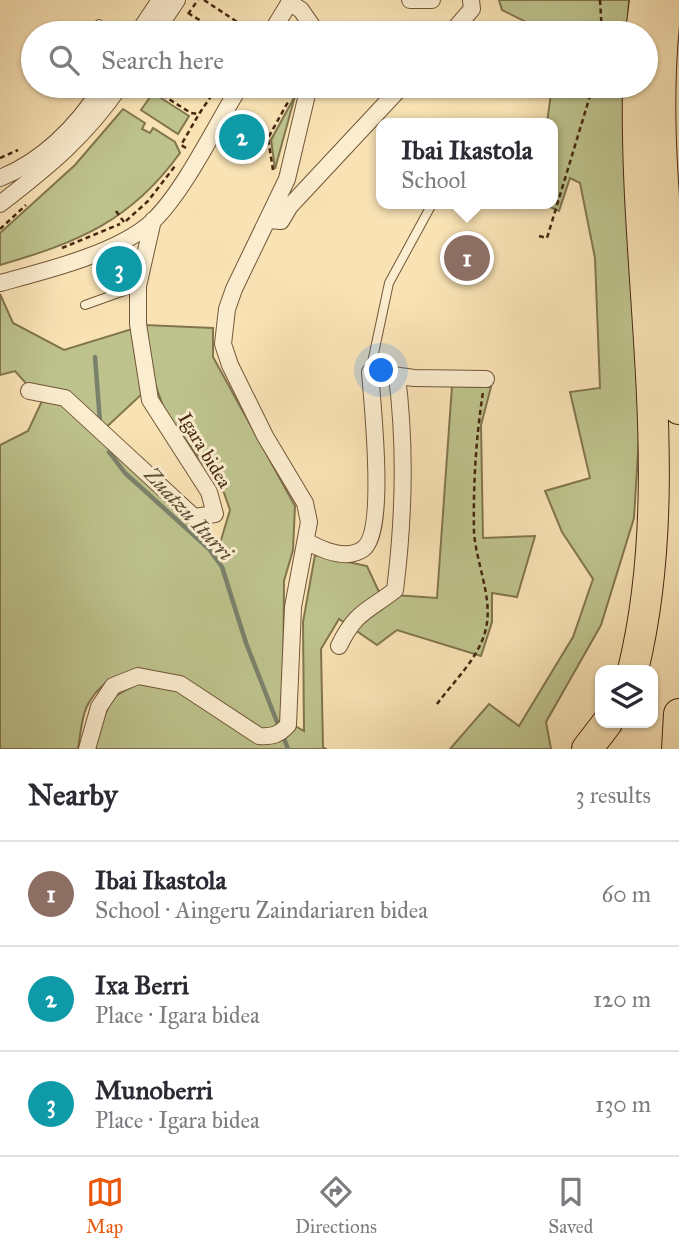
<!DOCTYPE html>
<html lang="en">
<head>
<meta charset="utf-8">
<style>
  :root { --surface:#fff; --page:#f7f7f7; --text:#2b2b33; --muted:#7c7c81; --line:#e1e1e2; --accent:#ea580c }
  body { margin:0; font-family:"IM FELL Great Primer",serif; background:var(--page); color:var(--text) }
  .controls { position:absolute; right:21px; bottom:21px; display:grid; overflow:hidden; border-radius:14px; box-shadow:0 2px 5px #0004 }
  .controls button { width:63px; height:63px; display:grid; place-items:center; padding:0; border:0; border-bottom:2px solid var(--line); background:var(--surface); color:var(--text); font:35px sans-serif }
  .you { position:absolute; left:382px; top:371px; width:24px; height:24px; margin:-18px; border:5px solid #fff; border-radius:50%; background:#1a73e8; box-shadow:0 0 0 10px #1a73e833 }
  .badge { display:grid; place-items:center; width:46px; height:46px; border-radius:50%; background:var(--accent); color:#fff; font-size:23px; font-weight:700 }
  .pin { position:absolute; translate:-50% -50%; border:4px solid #fff; box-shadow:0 2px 7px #0006 }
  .popup { position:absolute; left:376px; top:118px; width:182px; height:91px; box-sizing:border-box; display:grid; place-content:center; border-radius:14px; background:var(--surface); filter:drop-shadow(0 2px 5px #0005); font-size:23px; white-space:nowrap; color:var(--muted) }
  .popup b { font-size:26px; color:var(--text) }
  .popup::after { content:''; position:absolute; left:50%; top:100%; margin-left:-14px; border:14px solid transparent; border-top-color:var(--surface) }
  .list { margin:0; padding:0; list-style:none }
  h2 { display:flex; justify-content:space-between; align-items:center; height:91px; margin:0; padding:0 28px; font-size:30px }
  h2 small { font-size:23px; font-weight:400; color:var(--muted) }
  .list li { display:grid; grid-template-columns:46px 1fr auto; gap:21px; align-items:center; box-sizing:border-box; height:105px; padding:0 28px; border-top:2px solid var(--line) }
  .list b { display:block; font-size:26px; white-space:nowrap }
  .list p { margin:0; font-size:23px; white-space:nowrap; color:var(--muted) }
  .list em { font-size:23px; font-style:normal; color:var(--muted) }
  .icon { flex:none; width:38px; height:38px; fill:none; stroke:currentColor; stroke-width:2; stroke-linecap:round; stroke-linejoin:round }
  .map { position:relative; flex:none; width:679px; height:749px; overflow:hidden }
  .search { position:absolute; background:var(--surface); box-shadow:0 2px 5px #0004; left:21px; right:21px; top:21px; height:77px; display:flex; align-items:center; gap:18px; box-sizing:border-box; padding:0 24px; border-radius:38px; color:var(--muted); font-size:26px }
  .sheet { height:406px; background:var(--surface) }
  nav { display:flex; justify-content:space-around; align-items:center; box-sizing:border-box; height:98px; border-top:2px solid var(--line); background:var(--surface); font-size:19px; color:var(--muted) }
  nav a { display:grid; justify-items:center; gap:4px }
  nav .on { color:var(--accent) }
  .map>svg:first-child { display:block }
  .green { fill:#bec38d; stroke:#82754e; stroke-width:2 }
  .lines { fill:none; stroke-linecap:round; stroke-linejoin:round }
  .stream { stroke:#7b826b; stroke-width:4.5 }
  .service-casing { stroke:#735638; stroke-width:10 }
  .minor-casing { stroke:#735638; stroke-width:18 }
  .motorway-casing { stroke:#46270f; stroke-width:32 }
  .path { stroke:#46270f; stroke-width:2.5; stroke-dasharray:5 3.5; stroke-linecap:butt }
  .service { stroke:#fbedcf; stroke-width:8 }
  .minor { stroke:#fbedcf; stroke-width:16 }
  .motorway { stroke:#f9e3b5; stroke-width:30 }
  .labels { text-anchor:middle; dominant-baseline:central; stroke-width:6; stroke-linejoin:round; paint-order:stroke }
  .street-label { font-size:19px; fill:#46270f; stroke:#fbedcf }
  .water-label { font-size:21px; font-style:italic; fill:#5c4d36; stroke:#fbedcf }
</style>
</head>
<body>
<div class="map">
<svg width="679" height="749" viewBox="0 0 679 749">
  <rect width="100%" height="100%" fill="#f9e3b5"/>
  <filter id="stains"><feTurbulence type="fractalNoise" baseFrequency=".00286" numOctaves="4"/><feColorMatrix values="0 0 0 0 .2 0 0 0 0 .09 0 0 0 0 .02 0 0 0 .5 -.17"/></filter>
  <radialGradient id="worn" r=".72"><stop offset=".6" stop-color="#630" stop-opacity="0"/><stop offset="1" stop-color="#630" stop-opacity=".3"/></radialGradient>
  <path class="green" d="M499,0H629L627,33H541L540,29L502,10Z
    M552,86H625L623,126L642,388L634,518L601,625L546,722L551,749H450L489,704L519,726L573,637L593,579L562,532L545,491L590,478L570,392L600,388L595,258L580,183L570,178L559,211L543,204H553V123H547Z
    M153,93L189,116L178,134L141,110Z
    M295,96L275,169L271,140Z
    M123,109L145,123L142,129L150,133L153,128L175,142L180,153C131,221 79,242 0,265V233L75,165Z
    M0,294L13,323L64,350L132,329L143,393L99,434L210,544L221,540L230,510L224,493L165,411L152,376L145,325L213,328V357L295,506L293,550L284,581L283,719L304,731L303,622L315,555L367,566L380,594L437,598L452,386L491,387L481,425L483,538L535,536L517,597L492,593V622L481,656L397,630L377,645L339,619L321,649L323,747L326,749H95L97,733L112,698L137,684L110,679C82,702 83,715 78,749H0V445L28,431L42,401L15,371L0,375Z"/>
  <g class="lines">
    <path class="stream" d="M95,357L100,422
      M109,452L125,473L209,549L222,567L246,643L277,722
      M282,733L288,749"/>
    <defs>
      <path id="service" d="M99,24L104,33
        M276,24L291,33
        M85,305L138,286
        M370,372L389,283L432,204"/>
      <path id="minor" d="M410,0H432
        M289,2L301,10L317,33
        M138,33L160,0
        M155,33L177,0
        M271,33L291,0
        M451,33L472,9L471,0
        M0,178C45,160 77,126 103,86
        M0,204C49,166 85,137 120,86
        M269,220L281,221L290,206L402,86
        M0,283C45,271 119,253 153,221C185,190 216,125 240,86
        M29,391L65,398L194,517L215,514L209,492L150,400L138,324V286L153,220
        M306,541C322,550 346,561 363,549C387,532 372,402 370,372L414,378L486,379
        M339,646C356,611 367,612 395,590C404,518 406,448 397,376
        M87,749L99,707L113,686L138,676L180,684L259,736C272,737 279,735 288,725L293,607L309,522L305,503L265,436L230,365L223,344L227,309L234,289L287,179L309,86"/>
      <path id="motorway" d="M667,0C648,135 675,274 679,409
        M641,33L645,0
        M633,670C679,482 634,279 638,86
        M587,749L607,723
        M677,749L679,714"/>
    </defs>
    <use href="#service" class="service-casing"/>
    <use href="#minor" class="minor-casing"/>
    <use href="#motorway" class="motorway-casing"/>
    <path class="path" d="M204,0L254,33
      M600,0L602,33
      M188,13L221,33
      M188,14L198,0
      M148,86L191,113L199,114L218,86
      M186,148L181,145L199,114
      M0,158L18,150
      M273,170L268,138L288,102
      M116,211L124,222
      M126,221L148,201L175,166
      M0,229L26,205
      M539,236L547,238L593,86
      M62,248L120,224
      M437,704C454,681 480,657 486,628C493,598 476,563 474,532C473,486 476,437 483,392"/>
    <use href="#service" class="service"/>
    <use href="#minor" class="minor"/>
    <use href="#motorway" class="motorway"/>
  </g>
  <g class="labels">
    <g class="street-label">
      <text transform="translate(205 450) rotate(59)">Igara bidea</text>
    </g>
    <g class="water-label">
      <text transform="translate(189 514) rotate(47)">Zuatzu Iturri</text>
    </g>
  </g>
  <rect width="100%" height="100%" filter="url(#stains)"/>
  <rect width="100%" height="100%" fill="url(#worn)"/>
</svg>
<div class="controls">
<button><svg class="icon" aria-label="layers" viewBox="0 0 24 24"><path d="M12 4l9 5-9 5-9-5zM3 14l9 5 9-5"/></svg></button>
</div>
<div class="you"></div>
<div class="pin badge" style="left:467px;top:258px;background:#8d6e63">1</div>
<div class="popup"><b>Ibai Ikastola</b>School</div>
<div class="pin badge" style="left:242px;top:137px;background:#0f9aa8">2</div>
<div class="pin badge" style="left:119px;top:269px;background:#0f9aa8">3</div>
<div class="search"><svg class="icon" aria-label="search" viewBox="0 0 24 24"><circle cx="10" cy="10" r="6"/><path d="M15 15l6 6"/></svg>Search here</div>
</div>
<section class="sheet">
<h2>Nearby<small>3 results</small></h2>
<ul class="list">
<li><span class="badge" style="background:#8d6e63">1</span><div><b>Ibai Ikastola</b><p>School · Aingeru Zaindariaren bidea</p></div><em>60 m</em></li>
<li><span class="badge" style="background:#0f9aa8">2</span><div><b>Ixa Berri</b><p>Place · Igara bidea</p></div><em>120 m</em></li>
<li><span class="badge" style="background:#0f9aa8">3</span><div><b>Munoberri</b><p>Place · Igara bidea</p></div><em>130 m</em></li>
</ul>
</section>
<nav>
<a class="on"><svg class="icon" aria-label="map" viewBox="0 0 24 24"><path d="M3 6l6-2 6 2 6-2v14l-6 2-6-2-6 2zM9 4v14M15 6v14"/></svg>Map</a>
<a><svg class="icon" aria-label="directions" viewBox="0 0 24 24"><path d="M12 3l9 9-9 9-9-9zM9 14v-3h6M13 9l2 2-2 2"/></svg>Directions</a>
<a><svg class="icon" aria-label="saved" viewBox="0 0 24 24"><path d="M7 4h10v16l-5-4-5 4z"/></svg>Saved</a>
</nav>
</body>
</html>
